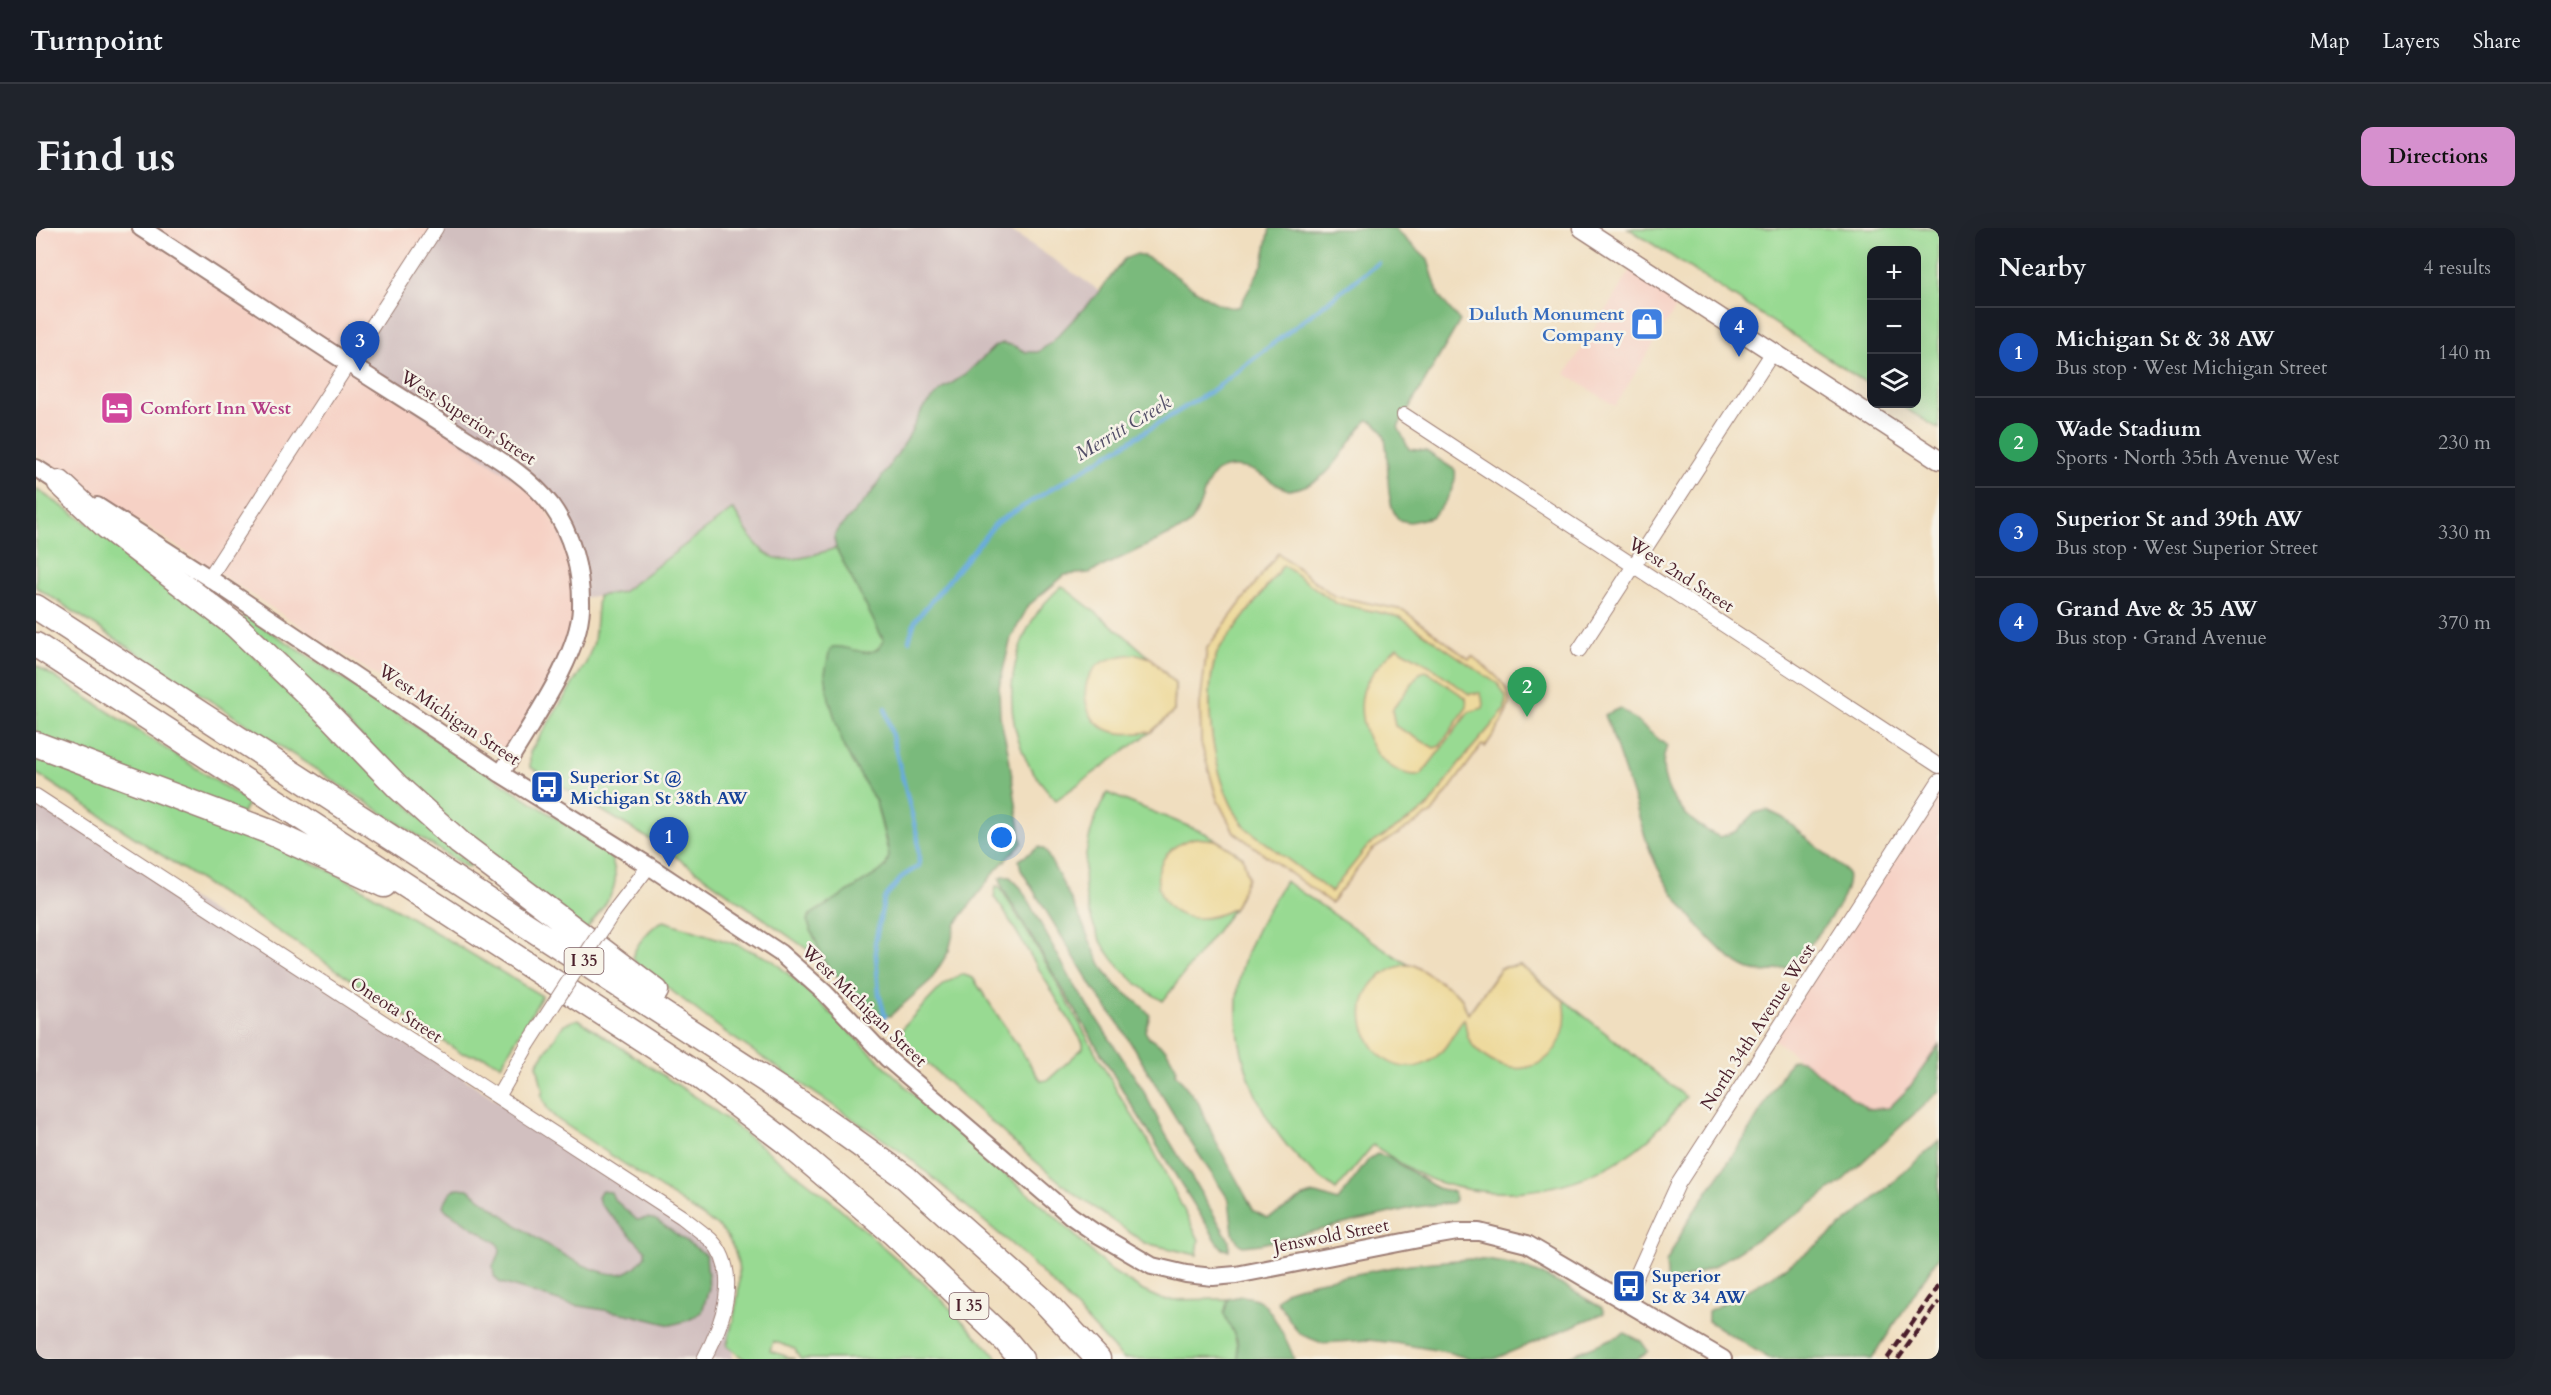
<!DOCTYPE html>
<html lang="en">
<head>
<meta charset="utf-8">
<style>
  :root { --surface:#171b24; --page:#20242c; --text:#f1f3f6; --muted:#9ea1a6; --line:#363941; --accent:#d690ce }
  body { margin:0; font-family:Cardo,serif; background:var(--page); color:var(--text) }
  .controls { position:absolute; right:18px; top:18px; display:grid; overflow:hidden; border-radius:12px; box-shadow:0 6px 24px #0002 }
  .controls button { width:54px; height:54px; display:grid; place-items:center; padding:0; border:0; border-bottom:2px solid var(--line); background:var(--surface); color:var(--text); font:30px sans-serif }
  .you { position:absolute; left:966px; top:610px; width:21px; height:21px; margin:-15px; border:4px solid #fff; border-radius:50%; background:#1a73e8; box-shadow:0 0 0 9px #1a73e833 }
  .badge { display:grid; place-items:center; width:39px; height:39px; border-radius:50%; background:var(--accent); color:#fff; font-size:20px; font-weight:700 }
  .pin { position:absolute; translate:-50% -50px; filter:drop-shadow(0 2px 3px #0008) }
  .pin::after { content:''; position:absolute; top:32px; width:21px; height:18px; background:inherit; clip-path:polygon(0 0,100% 0,50% 100%) }
  .list { margin:0; padding:0; list-style:none }
  h2 { display:flex; justify-content:space-between; align-items:center; height:78px; margin:0; padding:0 24px; font-size:26px }
  h2 small { font-size:20px; font-weight:400; color:var(--muted) }
  .list li { display:grid; grid-template-columns:39px 1fr auto; gap:18px; align-items:center; box-sizing:border-box; height:90px; padding:0 24px; border-top:2px solid var(--line) }
  .list b { display:block; font-size:22px; white-space:nowrap }
  .list p { margin:0; font-size:20px; white-space:nowrap; color:var(--muted) }
  .list em { font-size:20px; font-style:normal; color:var(--muted) }
  .icon { flex:none; width:33px; height:33px; fill:none; stroke:currentColor; stroke-width:2; stroke-linecap:round; stroke-linejoin:round }
  .map { position:relative; flex:none; width:1903px; height:1131px; overflow:hidden; border-radius:12px }
  header { display:flex; align-items:center; gap:36px; box-sizing:border-box; height:84px; padding:0 30px; background:var(--surface); border-bottom:2px solid var(--line) }
  header strong { font-size:28px }
  nav { display:flex; gap:33px; margin-inline-start:auto; font-size:21px }
  .intro { display:flex; align-items:center; justify-content:space-between; box-sizing:border-box; height:144px; padding:0 36px }
  h1 { margin:0; font-size:42px }
  .button { padding:15px 27px; border-radius:12px; background:var(--accent); color:#111; font-size:21px; font-weight:700 }
  main { display:flex; gap:36px; padding:0 36px }
  aside { flex:1; background:var(--surface); border-radius:12px; box-shadow:0 6px 24px #0002 }
  .map>svg:first-child { display:block }
  .built { fill:#f6d1c5 }
  .industrial { fill:#d1bfbf }
  .green { fill:#98da92; stroke:#717c5e; stroke-width:1.5 }
  .forest { fill:#7aba7c; stroke:#626c54; stroke-width:1.5 }
  .sand { fill:#eeda9e; stroke:#9c7c64; stroke-width:1.5; fill-rule:evenodd }
  .lines { fill:none; stroke-linecap:round; stroke-linejoin:round }
  .stream { stroke:#67abdc; stroke-width:4.5 }
  .minor-casing { stroke:#9d7e75; stroke-width:16 }
  .tertiary-casing { stroke:#9d7e75; stroke-width:20 }
  .secondary-casing { stroke:#9d7e75; stroke-width:21 }
  .motorway-casing { stroke:#9d7e75; stroke-width:27 }
  .minor { stroke:#fff; stroke-width:14 }
  .tertiary { stroke:#fff; stroke-width:16 }
  .secondary { stroke:#fff; stroke-width:18 }
  .motorway { stroke:#fff; stroke-width:24 }
  .rail { stroke:#4a1f2b; stroke-width:4.5; stroke-dasharray:9 4.5; stroke-linecap:butt }
  .minor-bridge-casing { stroke:#9d7e75; stroke-width:16; stroke-linecap:butt }
  .minor-bridge { stroke:#fff; stroke-width:14 }
  .labels { text-anchor:middle; dominant-baseline:central; stroke-width:5; stroke-linejoin:round; paint-order:stroke }
  .shield { fill:#f7f3e8; stroke:#7e5f64; stroke-width:1.5 }
  .shield-label { font-size:16px; font-weight:bold; fill:#4a1f2b }
  .shop-label { font-size:18px; font-weight:bold; fill:#366cbe; stroke:#f7f3e8; text-anchor:end }
  .hotel-label { font-size:18px; font-weight:bold; fill:#b23c85; stroke:#f7f3e8; text-anchor:start }
  .street-label { font-size:18px; fill:#4a1f2b; stroke:#f7f3e8 }
  .transit-label { font-size:18px; font-weight:bold; fill:#164399; stroke:#f7f3e8; text-anchor:start }
  .water-label { font-size:20px; font-style:italic; fill:#545069; stroke:#f7f3e8 }
</style>
</head>
<body>
<header>
<strong>Turnpoint</strong>
<nav><a>Map</a><a>Layers</a><a>Share</a></nav>
</header>
<div class="intro"><h1>Find us</h1><a class="button">Directions</a></div>
<main>
<div class="map">
<svg width="1903" height="1131" viewBox="0 0 1903 1131">
  <rect width="100%" height="100%" fill="#f7f3e8"/>
  <filter id="ink" filterUnits="userSpaceOnUse"><feTurbulence type="fractalNoise" baseFrequency=".0167" numOctaves="2"/><feDisplacementMap in="SourceGraphic" scale="12" xChannelSelector="R" yChannelSelector="G"/><feConvolveMatrix kernelMatrix="1 2 1 2 8 2 1 2 1" color-interpolation-filters="sRGB"/></filter>
  <filter id="wash" filterUnits="userSpaceOnUse"><feTurbulence type="fractalNoise" baseFrequency=".008" numOctaves="4" result="noise"/><feDisplacementMap in="SourceGraphic" scale="24" xChannelSelector="R" yChannelSelector="G"/><feGaussianBlur stdDeviation="1.35" result="paint"/><feColorMatrix in="noise" values="0 0 0 0 0 0 0 0 0 0 0 0 0 0 0 0 0 1.4 0 .05"/><feComposite in="paint" operator="in"/></filter>
  <g filter="url(#wash)">
    <rect width="100%" height="100%" fill="#f0debf"/>
    <path class="built" d="M0,0H400L492,253L540,329V411L472,533L0,227Z
      M1599,35L1648,67L1579,178L1530,146Z
      M1903,552V817L1873,860L1853,880L1831,881L1736,810Z"/>
    <path class="industrial" d="M400,0H971L1064,63L1177,162L800,321L765,331L749,333L732,328L716,314L697,282L586,364L545,370L515,277L312,136Z
      M0,568L676,1014L691,1060L697,1131H0Z"/>
    <path class="green" d="M1592,0H1903V201L1862,176H1880V22H1836L1835,158Z
      M0,261L76,311L171,383L435,638L431,640L0,359Z
      M697,281C731,338 738,340 800,320L848,413C842,423 837,425 826,425L790,457L808,520L840,574L853,628L850,638L842,645L774,687L771,692L788,733L623,617L494,539V524L550,435L558,414L562,368L586,364Z
      M1247,337L1300,375L1364,389L1464,457L1470,469L1469,482L1430,527L1390,581L1332,618L1296,665L1210,600C1178,563 1164,471 1181,425C1185,416 1194,407 1200,399C1216,378 1232,358 1247,337Z
      M1026,358C1065,389 1106,418 1139,456L1138,483L1115,504L1020,572C1008,559 995,544 988,527C963,470 977,399 1026,358Z
      M209,387L571,623C592,657 569,675 550,702L441,621L206,393Z
      M0,437L213,574L206,586L0,510Z
      M0,525L201,600L307,649L506,768L465,837L449,829L425,825L268,720L6,549L0,545Z
      M1071,565L1169,605L1207,629L1205,665L1198,680L1127,773C1046,728 1028,644 1071,565Z
      M1249,653L1368,734L1412,759L1425,769L1432,786L1465,740L1484,737L1650,869C1637,884 1624,901 1609,914C1554,960 1473,976 1405,955C1380,947 1358,931 1337,917L1300,962C1289,953 1275,944 1265,933C1218,886 1190,810 1205,744C1213,711 1232,681 1249,653Z
      M960,658L964,659L1010,735L1081,863L1116,919L1163,1012L1161,1027L1109,1015L1037,965L985,921L871,817L866,804L868,798L906,758L925,746L937,750L1005,853L1012,852L1047,820V815L968,683L958,669Z
      M628,693L702,717L736,732L772,763L892,880L1021,990L1074,1042L1107,1063L1127,1072L1192,1071C1184,1088 1204,1107 1202,1131H1087L1022,1061L981,1021L870,927L689,804L601,736L597,730C597,719 617,696 628,693Z
      M542,791L669,875L796,973L902,1068L963,1131H764L759,1121L737,1113L734,1123L759,1131H708L691,1118C700,1078 716,1033 684,1000L521,891L512,882L505,867L507,864L501,836L528,796Z"/>
    <path class="forest" d="M1234,0H1358L1392,32L1403,68L1424,93L1362,199L1373,221L1390,223L1419,242C1422,258 1407,278 1396,289L1374,294L1363,292C1340,265 1366,199 1331,192C1305,222 1297,256 1253,262C1237,258 1226,243 1208,240C1161,231 1174,279 1150,299L1053,345L1029,347L993,377L975,410L963,459L964,488L972,523L986,615L960,642L919,697L913,723L895,752L854,788L839,787L794,741L788,733L771,692L774,687L842,645L850,638L853,628L851,616L840,574L808,520L793,471L789,445L793,425L796,419C816,416 835,436 848,413L800,320L798,310L800,304L834,267L870,213L887,180L904,163L930,146L959,118L967,115L978,118L990,124H1002L1016,114L1064,63L1088,31L1101,26C1127,30 1182,90 1204,78L1227,35Z
      M1584,480L1631,518C1616,557 1649,594 1684,609L1701,603L1719,585L1731,582L1747,590L1811,644C1816,664 1793,692 1781,708C1771,720 1761,737 1745,741C1736,744 1723,745 1714,742C1683,731 1632,663 1619,634C1609,613 1604,591 1597,569C1588,542 1579,514 1569,487Z
      M1003,619L1009,622C1021,645 1034,668 1045,692C1053,710 1060,730 1071,746C1082,764 1102,771 1114,787L1109,803L1113,810L1130,821L1141,841L1139,845L1162,874L1180,914L1218,983L1231,990C1249,985 1264,966 1279,966C1287,967 1295,971 1302,973L1333,931L1341,926L1352,929L1401,960L1418,964L1419,972L1416,975L1379,979L1225,1016L1207,1018L1203,1016L1197,1005L1193,972L1150,907L1085,799L1059,763L985,642L983,632Z
      M967,648L974,649L985,660L1037,755L1106,860L1130,907L1193,1012V1022L1187,1021L1182,1015L1095,876L967,661L964,650Z
      M1903,817V863L1806,953L1766,983L1677,1039L1632,1057L1630,1035L1653,991L1708,911L1754,833L1759,831L1765,832L1831,881L1853,880L1873,860Z
      M1903,912V1028L1836,1131H1734L1672,1093V1083C1703,1067 1734,1051 1763,1030C1813,995 1858,954 1903,912Z
      M422,960L432,961C462,983 552,1055 588,1045C598,1042 603,1035 609,1028V1022L564,976L562,969L565,963L575,964L578,971L601,992L612,990L620,992L670,1027L673,1060L666,1084L653,1092L635,1097L592,1086L532,1076L463,1054L458,1048L457,1038C462,1028 468,1024 460,1014L411,983L407,978L415,963Z
      M1434,1031C1491,1033 1518,1052 1566,1080L1568,1085L1458,1131H1434L1411,1124L1359,1115L1332,1112L1286,1115L1263,1106L1241,1073L1249,1063L1277,1054L1374,1036Z
      M1205,1068C1211,1069 1218,1069 1224,1073C1235,1080 1254,1118 1258,1131H1202L1201,1112L1188,1086L1192,1071Z
      M1589,1105L1605,1113L1612,1123L1601,1131H1526Z"/>
    <path class="sand" d="M1242,325L1298,368L1367,382L1433,431L1436,428C1484,466 1483,470 1449,519L1446,517L1396,585L1336,622L1295,675L1198,604L1181,571L1165,515L1164,477L1171,420ZM1247,337L1300,375L1364,389L1463,457L1470,469L1469,482L1430,527L1390,581L1332,618L1295,664L1210,600C1178,563 1164,471 1181,425C1185,416 1194,407 1200,399C1216,378 1231,358 1247,337Z
      M1361,419L1394,438L1433,466L1444,465L1448,475L1447,480L1433,484L1385,547C1344,549 1318,501 1327,464C1332,446 1348,432 1361,419ZM1390,443L1430,470L1431,479L1404,518L1398,520L1359,498L1356,482L1384,445Z
      M1101,426L1115,430L1139,456L1138,483L1115,504C1100,505 1084,508 1070,501C1048,491 1043,459 1058,441C1068,430 1087,427 1101,426Z
      M1159,610L1180,612L1207,629L1212,649L1198,680C1122,721 1092,626 1159,610Z
      M1368,737H1378L1412,759L1425,769L1432,786L1465,740L1484,737L1528,773C1538,819 1499,857 1455,833C1446,828 1436,819 1432,809C1430,804 1430,797 1428,791C1419,802 1412,819 1401,828C1343,875 1285,760 1368,737Z"/>
    <g class="lines">
      <path class="stream" d="M873,412L879,393L960,295L1177,162L1342,35
        M849,788L843,766L839,715L848,671L867,648L883,638L882,611L849,480"/>
    </g>
  </g>
  <g filter="url(#ink)">
    <g class="lines">
      <defs>
        <path id="minor" d="M1368,187L1903,538
          M173,350L400,0
          M1543,422L1737,124
          M0,568L646,989C655,996 666,1004 675,1012C706,1044 686,1098 668,1131
          M576,686L613,638
          M462,869L491,818
          M1589,1073L1642,956L1903,553"/>
        <path id="tertiary" d="M105,0C187,53 267,107 349,159C376,176 403,193 429,210C459,229 493,248 515,277C536,306 546,344 545,380C543,431 491,500 465,546
          M0,240L31,260
          M61,278L173,350L465,546L613,638L744,725L789,765L852,831L1035,988L1058,1004L1116,1038L1150,1046L1177,1049L1200,1047L1393,1009L1421,1004H1443L1491,1016L1687,1131"/>
        <path id="secondary" d="M1546,0L1903,232"/>
        <path id="motorway" d="M24,255L71,299L199,397L285,479L362,559L424,615L620,763
          M0,379L774,881L869,949L1008,1073L1062,1131
          M0,417L660,846L751,915L857,1005L970,1113L985,1131
          M0,516L234,604L348,657"/>
      </defs>
      <use href="#minor" class="minor-casing"/>
      <use href="#tertiary" class="tertiary-casing"/>
      <use href="#secondary" class="secondary-casing"/>
      <use href="#motorway" class="motorway-casing"/>
      <use href="#minor" class="minor"/>
      <use href="#tertiary" class="tertiary"/>
      <use href="#secondary" class="secondary"/>
      <use href="#motorway" class="motorway"/>
      <path class="rail" d="M1851,1131L1903,1057
        M1862,1131L1903,1074"/>
      <defs>
        <path id="minor-bridge" d="M491,818L576,686"/>
      </defs>
      <use href="#minor-bridge" class="minor-bridge-casing"/>
      <use href="#minor-bridge" class="minor-bridge"/>
    </g>
  </g>
  <defs>
    <symbol id="shop-square" viewBox="-11 -11 22 22"><rect x="-9" y="-9" width="18" height="18" rx="4" fill="#3f7fe0" stroke="#f7f3e8"/><path d="M-5-2.5h2.3a2.7 3.5 0 0 1 5.4 0H5L5.5 6h-11ZM-1.5-2.5h3a1.5 2.3 0 0 0-3 0Z" fill="#fff"/></symbol>
    <symbol id="hotel-square" viewBox="-11 -11 22 22"><rect x="-9" y="-9" width="18" height="18" rx="4" fill="#d1479c" stroke="#f7f3e8"/><path d="M-6-4.5h1.5V1H6V5H4.5V3h-9V5H-6ZM-4 0a1.8 1.8 0 1 1 3.6 0ZM.5 0V-2.5h3Q6-2.5 6 0Z" fill="#fff"/></symbol>
    <symbol id="bus-square" viewBox="-11 -11 22 22"><rect x="-9" y="-9" width="18" height="18" rx="4" fill="#1a4fb4" stroke="#f7f3e8"/><path d="M-5-6H5V4H4V6H2V4H-2V6H-4V4H-5ZM-3.5-4V0h7V-4ZM-3.5 1.2v1.5H-2V1.2ZM2 1.2v1.5H3.5V1.2Z" fill="#fff"/></symbol>
  </defs>
  <g fill-rule="evenodd">
    <use href="#shop-square" x="1592" y="77" width="38" height="38"/>
    <use href="#hotel-square" x="62" y="161" width="38" height="38"/>
    <use href="#bus-square" x="492" y="540" width="38" height="38"/>
    <use href="#bus-square" x="1574" y="1039" width="38" height="38"/>
  </g>
  <g class="labels">
    <g class="shield">
      <rect x="528.5" y="720" width="39" height="26" rx="4.5"/>
      <rect x="913.5" y="1065" width="39" height="26" rx="4.5"/>
    </g>
    <g class="shield-label">
      <text x="548" y="733">I 35</text>
      <text x="933" y="1078">I 35</text>
    </g>
    <g class="shop-label">
      <text x="1588" y="86">Duluth Monument<tspan x="1588" dy="21">Company</tspan></text>
    </g>
    <g class="hotel-label">
      <text x="104" y="180">Comfort Inn West</text>
    </g>
    <g class="street-label">
      <text transform="translate(432 190) rotate(33)">West Superior Street</text>
      <text transform="translate(1645 347) rotate(33)">West 2nd Street</text>
      <text transform="translate(413 487) rotate(34)">West Michigan Street</text>
      <text transform="translate(828 778) rotate(44)">West Michigan Street</text>
      <text transform="translate(360 782) rotate(33)">Oneota Street</text>
      <text transform="translate(1722 799) rotate(-57)">North 34th Avenue West</text>
      <text transform="translate(1295 1008) rotate(-11)">Jenswold Street</text>
    </g>
    <g class="transit-label">
      <text x="534" y="549">Superior St @<tspan x="534" dy="21">Michigan St 38th AW</tspan></text>
      <text x="1616" y="1048">Superior<tspan x="1616" dy="21">St &amp; 34 AW</tspan></text>
    </g>
    <g class="water-label">
      <text transform="translate(1087 200) rotate(-31)">Merritt Creek</text>
    </g>
  </g>
</svg>
<div class="controls">
<button>+</button>
<button>−</button>
<button><svg class="icon" aria-label="layers" viewBox="0 0 24 24"><path d="M12 4l9 5-9 5-9-5zM3 14l9 5 9-5"/></svg></button>
</div>
<div class="you"></div>
<div class="pin badge" style="left:633px;top:639px;background:#1a4fb4">1</div>
<div class="pin badge" style="left:1491px;top:489px;background:#2e9e5b">2</div>
<div class="pin badge" style="left:324px;top:143px;background:#1a4fb4">3</div>
<div class="pin badge" style="left:1703px;top:129px;background:#1a4fb4">4</div>
</div>
<aside>
<h2>Nearby<small>4 results</small></h2>
<ul class="list">
<li><span class="badge" style="background:#1a4fb4">1</span><div><b>Michigan St &amp; 38 AW</b><p>Bus stop · West Michigan Street</p></div><em>140 m</em></li>
<li><span class="badge" style="background:#2e9e5b">2</span><div><b>Wade Stadium</b><p>Sports · North 35th Avenue West</p></div><em>230 m</em></li>
<li><span class="badge" style="background:#1a4fb4">3</span><div><b>Superior St and 39th AW</b><p>Bus stop · West Superior Street</p></div><em>330 m</em></li>
<li><span class="badge" style="background:#1a4fb4">4</span><div><b>Grand Ave &amp; 35 AW</b><p>Bus stop · Grand Avenue</p></div><em>370 m</em></li>
</ul>
</aside>
</main>
</body>
</html>
